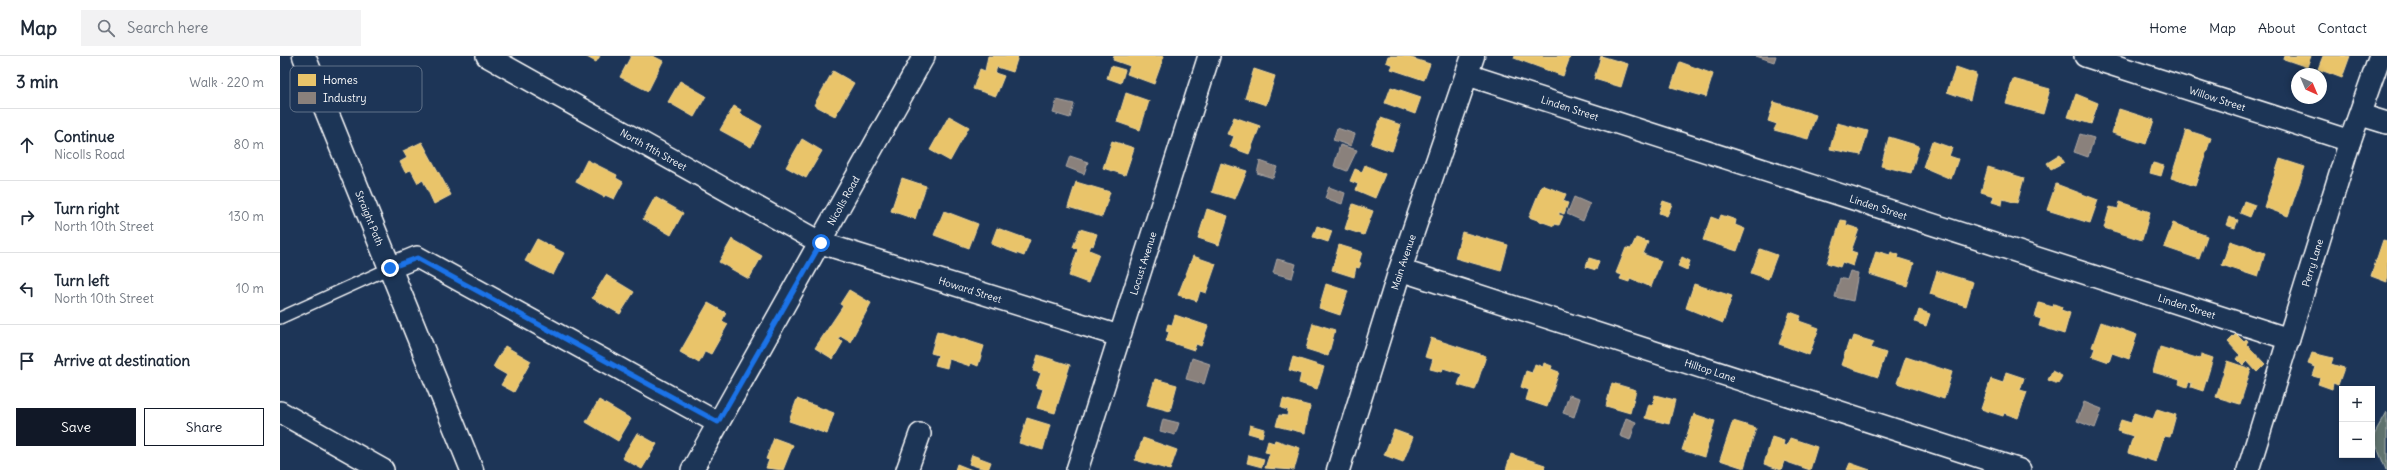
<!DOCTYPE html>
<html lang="en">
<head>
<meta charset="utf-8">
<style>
  :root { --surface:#fff; --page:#f2f2f3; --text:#1f2937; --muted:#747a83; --line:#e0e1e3; --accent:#111827 }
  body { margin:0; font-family:Delius,sans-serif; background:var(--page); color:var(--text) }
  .controls { position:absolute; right:12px; bottom:12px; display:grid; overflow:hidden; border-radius:0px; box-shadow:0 2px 6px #0003 }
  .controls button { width:36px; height:36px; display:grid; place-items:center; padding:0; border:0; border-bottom:1px solid var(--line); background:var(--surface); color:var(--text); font:20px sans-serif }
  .compass { position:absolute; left:2011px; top:12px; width:36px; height:36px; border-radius:50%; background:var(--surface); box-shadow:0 2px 6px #0003; rotate:136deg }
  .stop { position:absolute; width:12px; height:12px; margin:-9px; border:3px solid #1a73e8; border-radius:50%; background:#fff }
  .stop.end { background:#1a73e8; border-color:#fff; box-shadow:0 1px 4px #0008 }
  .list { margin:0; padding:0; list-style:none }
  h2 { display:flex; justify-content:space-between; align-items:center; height:52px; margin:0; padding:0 16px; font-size:17px }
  h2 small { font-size:13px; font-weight:400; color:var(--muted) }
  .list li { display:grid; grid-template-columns:26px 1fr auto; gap:12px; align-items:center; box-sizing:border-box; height:72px; padding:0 16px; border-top:1px solid var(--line) }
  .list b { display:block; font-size:15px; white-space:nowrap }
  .list p { margin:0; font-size:13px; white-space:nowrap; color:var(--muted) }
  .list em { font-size:13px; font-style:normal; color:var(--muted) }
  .actions { display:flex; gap:8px; padding:12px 16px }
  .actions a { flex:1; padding:9px 0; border:1px solid var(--accent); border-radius:0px; text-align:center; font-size:14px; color:var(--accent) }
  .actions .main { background:var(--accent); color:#fff }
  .icon { flex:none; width:22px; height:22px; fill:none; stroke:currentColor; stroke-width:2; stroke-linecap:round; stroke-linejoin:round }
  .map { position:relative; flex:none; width:2107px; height:414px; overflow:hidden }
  header { display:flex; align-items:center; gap:24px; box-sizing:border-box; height:56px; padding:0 20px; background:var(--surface); border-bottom:1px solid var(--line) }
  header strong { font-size:19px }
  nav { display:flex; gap:22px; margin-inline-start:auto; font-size:14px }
  .search { width:280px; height:36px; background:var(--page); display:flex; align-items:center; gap:10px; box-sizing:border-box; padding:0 14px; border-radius:0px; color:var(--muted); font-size:15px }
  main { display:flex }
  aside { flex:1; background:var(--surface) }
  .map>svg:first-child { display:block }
  .green { fill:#60736e; stroke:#b0b9b6 }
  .homes { fill:#e9c46a; stroke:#f0d697 }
  .industry { fill:#8a817c; stroke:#ada7a3 }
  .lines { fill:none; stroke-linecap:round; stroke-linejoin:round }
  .lane-casing { stroke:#fff; stroke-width:14 }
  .street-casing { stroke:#fff; stroke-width:24 }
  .secondary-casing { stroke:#fff; stroke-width:25 }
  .lane { stroke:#1d3557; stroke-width:11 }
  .street { stroke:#1d3557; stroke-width:21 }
  .secondary { stroke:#1d3557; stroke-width:22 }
  .route { stroke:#1a73e8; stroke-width:5 }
  .labels { text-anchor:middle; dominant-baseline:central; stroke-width:4; stroke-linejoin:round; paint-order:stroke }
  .street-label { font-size:10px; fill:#fff; stroke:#1d3557 }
  .key { fill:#1d3557; stroke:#617289; stroke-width:1 }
  .key-label { font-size:11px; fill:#fff }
</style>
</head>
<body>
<header>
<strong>Map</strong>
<div class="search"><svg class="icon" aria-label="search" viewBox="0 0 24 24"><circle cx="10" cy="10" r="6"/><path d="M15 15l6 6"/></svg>Search here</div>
<nav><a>Home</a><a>Map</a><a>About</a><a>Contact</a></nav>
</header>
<main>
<aside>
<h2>3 min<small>Walk · 220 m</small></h2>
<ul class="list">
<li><svg class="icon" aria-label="ahead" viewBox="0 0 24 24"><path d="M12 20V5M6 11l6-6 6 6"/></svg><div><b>Continue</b><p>Nicolls Road</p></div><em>80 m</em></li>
<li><svg class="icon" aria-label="right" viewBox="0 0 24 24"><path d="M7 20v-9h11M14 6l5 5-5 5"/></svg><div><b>Turn right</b><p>North 10th Street</p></div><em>130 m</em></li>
<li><svg class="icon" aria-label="left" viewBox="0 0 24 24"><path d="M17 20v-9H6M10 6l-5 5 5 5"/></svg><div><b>Turn left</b><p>North 10th Street</p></div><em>10 m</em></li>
<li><svg class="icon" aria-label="arrive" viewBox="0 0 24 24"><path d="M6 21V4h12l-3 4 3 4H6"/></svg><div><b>Arrive at destination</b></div></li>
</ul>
<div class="actions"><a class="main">Save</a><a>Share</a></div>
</aside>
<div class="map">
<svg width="2107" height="414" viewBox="0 0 2107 414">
  <rect width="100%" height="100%" fill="#1d3557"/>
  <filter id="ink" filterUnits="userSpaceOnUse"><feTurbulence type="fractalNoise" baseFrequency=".025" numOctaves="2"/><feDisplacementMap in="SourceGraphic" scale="8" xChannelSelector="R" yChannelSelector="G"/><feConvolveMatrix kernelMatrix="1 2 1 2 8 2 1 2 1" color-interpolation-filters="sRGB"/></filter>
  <g filter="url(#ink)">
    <path class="green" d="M2107,356V414H2106L2093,381Z"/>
    <path class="homes" d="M305,0H320L316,6Z
      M351,0H373L383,5L368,35L340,21Z
      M708,0H738L733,16L717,11L715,17L724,20L716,40L693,33L700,13L705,15Z
      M834,0H884L874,28L847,18L850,10L833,4Z
      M1108,0H1125L1150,8L1144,24L1111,13L1113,9L1106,6Z
      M1235,0H1287L1290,1L1283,20L1234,2Z
      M1321,0L1348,8L1341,31L1314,23Z
      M2005,0H2031L2027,11L2004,3Z
      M2043,0H2070L2062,22L2038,13Z
      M1400,6L1433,18L1426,41L1391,31Z
      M831,10L845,14L841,27L827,22Z
      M1676,11L1696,18L1690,44L1667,36Z
      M974,13L995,20L986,49L965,42Z
      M553,15L574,27L555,60L534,49Z
      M1733,23L1770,33L1763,58L1726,48Z
      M400,25L426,40L414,61L388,46Z
      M1111,31L1141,41L1135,58L1105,47Z
      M846,37L869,45L860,74L837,66Z
      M1796,38L1818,47L1811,68L1788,61Z
      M1494,46L1536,59L1528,83L1494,74L1497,68L1488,65Z
      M454,50L461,54L459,57L482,70L471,91L440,74Z
      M1839,53L1874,64L1866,88L1832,77Z
      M669,60L689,71L670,105L650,94Z
      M954,61L980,70L969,98L950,91L954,80L947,78Z
      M1101,62L1121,69L1112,95L1091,88Z
      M1557,67L1588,75L1581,99L1550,93Z
      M1906,74L1931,82L1915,130L1891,122Z
      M1609,81L1639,90L1631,117L1601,110Z
      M522,83L542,95L526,122L506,111Z
      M832,85L854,92L845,119L823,112Z
      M1652,85L1672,92L1669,100L1678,103L1671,123L1643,111Z
      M142,86L171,139L154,148L143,124L138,127L131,114L125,116L120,106L127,102L123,95Z
      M1780,99L1784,106L1771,113L1767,107Z
      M2000,103L2025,111L2008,160L1984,151Z
      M307,104L337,119L336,122L343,126L334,143L325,139L324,141L296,126Z
      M941,107L967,115L955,143L932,136Z
      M1873,107L1884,110L1881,120L1870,117Z
      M1085,109L1105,118L1095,142L1076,134L1078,128L1070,125L1075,113L1082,116Z
      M1708,111L1744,122L1737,147L1723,143L1722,149L1712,146L1714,140L1701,136Z
      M622,122L646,130L635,163L611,155Z
      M796,126L830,136L822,161L788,151Z
      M1776,128L1818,144L1810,167L1767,154Z
      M1262,129L1286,138L1283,145L1288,147L1284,158L1279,156V159L1283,160L1279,169L1275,168L1274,170L1249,161Z
      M375,141L403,157L391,179L363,163Z
      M1383,145L1392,148L1387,160L1379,157Z
      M1964,145L1975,149L1970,161L1960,157Z
      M1840,146L1870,156L1862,184L1824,172L1830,151L1838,153Z
      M1073,148L1093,155L1084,179L1065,173Z
      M927,153L948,160L939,189L918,182Z
      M664,155L698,168L689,192L654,179Z
      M1441,159L1456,164L1455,169L1465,173L1457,195L1423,184L1431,161L1439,164Z
      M1949,161L1958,164L1955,172L1946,169Z
      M1561,164L1567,165L1566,169L1579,173L1571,195L1577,197L1573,210L1562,206L1560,211L1547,207Z
      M1893,167L1927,180L1919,203L1884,191Z
      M1037,170L1052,175L1048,186L1033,181Z
      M717,172L750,184L744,200L711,188Z
      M800,173L817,178L813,190L811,189L809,194L819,198L808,227L789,220L798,193L793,191Z
      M1182,176L1228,189L1221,215L1175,202Z
      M1356,182L1368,186L1363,198L1381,205L1371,231L1350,222L1349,226L1340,223L1342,219L1336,217L1346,192L1351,193Z
      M257,183L284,197L273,219L245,205Z
      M452,183L482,200L469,223L439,206Z
      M2103,184L2107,185V226L2091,220Z
      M1950,185L1985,197L1978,221L1942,209Z
      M1059,189L1082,196L1079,206L1081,207L1079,212L1076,211L1074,221L1052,214Z
      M1480,193L1497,199L1488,223L1471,217Z
      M1596,195L1610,199L1611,196L1619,199L1618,202L1634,207L1627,230L1589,218Z
      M913,200L936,208L926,237L920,235L917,245L898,239Z
      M1402,201L1410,205L1407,214L1398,210Z
      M1309,202L1319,205L1316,214L1306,211Z
      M1657,215L1693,226L1686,250L1650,238Z
      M326,219L354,236L340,258L312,242Z
      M1046,228L1068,235L1060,259L1039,252Z
      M1414,228L1452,240L1443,267L1406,252Z
      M569,234L591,247L570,286L560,280L558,283L563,286L553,303L535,292L563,250L560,248Z
      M428,247L446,257L442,265L448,268L431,298L425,295L419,307L400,296Z
      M1759,247L1773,251L1774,248L1782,251L1781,254L1790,257L1784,278L1759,270L1761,263L1755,261Z
      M1639,254L1650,258L1646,270L1635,266Z
      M1510,256L1521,260L1519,265L1539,272L1529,299L1499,288Z
      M895,259L928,270L921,290L916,288L914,294L886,285L889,276L886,275L888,268L892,269Z
      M1821,266L1857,279L1849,303L1832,297L1829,306L1812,300L1815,292L1812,291Z
      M1033,267L1055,274L1048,300L1026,293Z
      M657,275L704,290L698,310L691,307L690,310L669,303L667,312L655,309L658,299L651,297Z
      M1956,278L1964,286L1966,283L1968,285L1966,288L1985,308L1977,316L1967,305L1963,309L1957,303L1960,299L1948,286Z
      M1574,280L1594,286L1591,292L1606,297L1598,321L1561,309L1569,285L1572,286Z
      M1151,282L1206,300L1195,334L1178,329L1182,318L1163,312L1162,316L1150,313L1153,303L1145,301Z
      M225,290L251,305L234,336L221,329L227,319L213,311Z
      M1880,291L1920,303L1921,298L1933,302L1923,335L1911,331L1912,327L1909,326L1907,331L1899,328L1900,324L1873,316Z
      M2032,297L2053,302L2051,308L2064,312L2058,329L2053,327L2052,333L2038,328L2040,322L2033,320L2036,311L2028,308Z
      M758,299L790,309L775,357L757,352L763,333L756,331L761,317L753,315Z
      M1013,301L1044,311L1037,333L1019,327L1021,318L1009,314Z
      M1626,301L1672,316L1664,343L1617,327Z
      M1947,305L1971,313L1960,348L1936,341Z
      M1264,307L1272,310L1271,313L1279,316L1267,351L1246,344L1249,334L1241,331L1246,315L1252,317L1255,308L1263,311Z
      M1772,315L1782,320L1778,328L1768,324Z
      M1726,316L1744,322L1740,334L1747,336L1738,362L1724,357L1723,360L1701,353L1711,323L1723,327Z
      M875,323L897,329L890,355L867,349Z
      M1332,327L1356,334L1350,357L1326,350Z
      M1375,339L1395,344L1389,368L1365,362L1369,348L1373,349Z
      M517,343L554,357L547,378L509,365Z
      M1003,343L1030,350L1025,377L996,370L999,359L1007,360L1008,354L1001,352Z
      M319,344L351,363L338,385L306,366Z
      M1877,353L1896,359L1890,381L1884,380L1876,406L1848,397L1853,380L1837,375L1841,364L1851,367L1854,357L1873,363Z
      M1414,358L1435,365L1424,401L1402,394Z
      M747,362L770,369L763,394L739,387Z
      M1453,365L1476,372L1464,412L1440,404Z
      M970,369L984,373L982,381L968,377Z
      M1114,374L1133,381L1123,406L1104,399Z
      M357,377L377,388L362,413L342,402Z
      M1492,381L1504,385L1503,389L1507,390L1510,382L1537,391L1530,414L1504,405L1501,414L1484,408Z
      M494,382L513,389L503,414L486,412L489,404L486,403Z
      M863,382L897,394L890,414L855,404Z
      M995,384L1020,392L1014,414L985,412L990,397L985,396L988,385L994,387Z
      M1231,398L1265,409L1264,414H1226Z
      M692,399L711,406L708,414L689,408Z
      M969,399L984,403L982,411L967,407Z
      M1570,407L1590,414H1567Z
      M677,408L692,414H675Z"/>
    <path class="industry" d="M1476,0H1496L1494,6Z
      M777,44L794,48L790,62L773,57Z
      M1057,72L1075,78L1071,90L1053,84Z
      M1800,78L1814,82L1808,101L1794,96Z
      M1060,89L1077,94L1067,115L1054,110Z
      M790,100L808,106L804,118L786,111Z
      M980,105L997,111L993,122L977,117Z
      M1049,131L1065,137L1062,148L1045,142Z
      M1294,141L1310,148L1303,165L1287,158Z
      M997,203L1016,208L1012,222L993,217Z
      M1570,215L1578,217L1573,245L1555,241L1560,222L1567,224Z
      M912,302L930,308L924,328L906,323Z
      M1289,339L1300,342L1294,361L1283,357Z
      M1804,346L1822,353L1815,372L1797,365Z
      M1346,362L1356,366L1350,384L1340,380Z
      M883,363L899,367L895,379L880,375Z"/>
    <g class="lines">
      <defs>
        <path id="lane" d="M0,262L110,212"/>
        <g id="street">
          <path id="s1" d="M207,0L541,187L839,280"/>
          <path id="s2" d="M1805,0L2070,85"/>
          <path id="s3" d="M1188,19L2009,283"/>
          <path d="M2081,59L2107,67"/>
          <path d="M110,212L137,201L438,367"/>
          <path id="s4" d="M1120,214L1740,414"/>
          <path d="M0,356L103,414"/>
          <path id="s5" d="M412,414L644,0"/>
          <path d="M627,414L640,378"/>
          <path id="s6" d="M797,414L929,0"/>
          <path id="s7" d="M1968,414L2070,85L2100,0"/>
        </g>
        <g id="secondary">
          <path id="s8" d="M24,0L192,414"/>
          <path id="s9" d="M1058,414L1120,214L1193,0"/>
        </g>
      </defs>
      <use href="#lane" class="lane-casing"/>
      <use href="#street" class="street-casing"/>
      <use href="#secondary" class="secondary-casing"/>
      <use href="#lane" class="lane"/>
      <use href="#street" class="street"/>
      <use href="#secondary" class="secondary"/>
    </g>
  </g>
  <g class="lines" filter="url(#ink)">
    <path class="route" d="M110,212L137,202L438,366L541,187"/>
  </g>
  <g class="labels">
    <g class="street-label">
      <text stroke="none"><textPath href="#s2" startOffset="139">Willow Street</textPath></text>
      <text stroke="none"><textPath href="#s3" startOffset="107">Linden Street</textPath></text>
      <text stroke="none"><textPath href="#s1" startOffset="191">North 11th Street</textPath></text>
      <text stroke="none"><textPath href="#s5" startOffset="309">Nicolls Road</textPath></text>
      <text stroke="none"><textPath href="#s3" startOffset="431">Linden Street</textPath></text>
      <text stroke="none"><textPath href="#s8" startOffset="175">Straight Path</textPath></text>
      <text stroke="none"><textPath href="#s9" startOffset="218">Main Avenue</textPath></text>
      <text stroke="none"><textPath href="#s6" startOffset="217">Locust Avenue</textPath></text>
      <text stroke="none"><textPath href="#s7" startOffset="217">Perry Lane</textPath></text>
      <text stroke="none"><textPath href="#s1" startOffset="539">Howard Street</textPath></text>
      <text stroke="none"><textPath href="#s3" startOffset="755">Linden Street</textPath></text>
      <text stroke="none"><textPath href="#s4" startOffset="326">Hilltop Lane</textPath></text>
    </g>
  </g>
  <rect x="10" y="10" width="132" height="46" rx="6" class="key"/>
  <rect x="18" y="18" width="18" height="12" fill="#e9c46a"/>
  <rect x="18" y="36" width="18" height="12" fill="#8a817c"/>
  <g class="key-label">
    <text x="43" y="28">Homes</text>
    <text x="43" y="46">Industry</text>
  </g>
</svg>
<div class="controls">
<button>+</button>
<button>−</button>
</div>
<svg class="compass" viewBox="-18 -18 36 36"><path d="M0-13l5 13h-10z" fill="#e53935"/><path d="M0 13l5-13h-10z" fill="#747a83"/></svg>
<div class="stop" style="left:541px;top:187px"></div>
<div class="stop end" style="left:110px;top:212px"></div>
</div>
</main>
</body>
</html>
